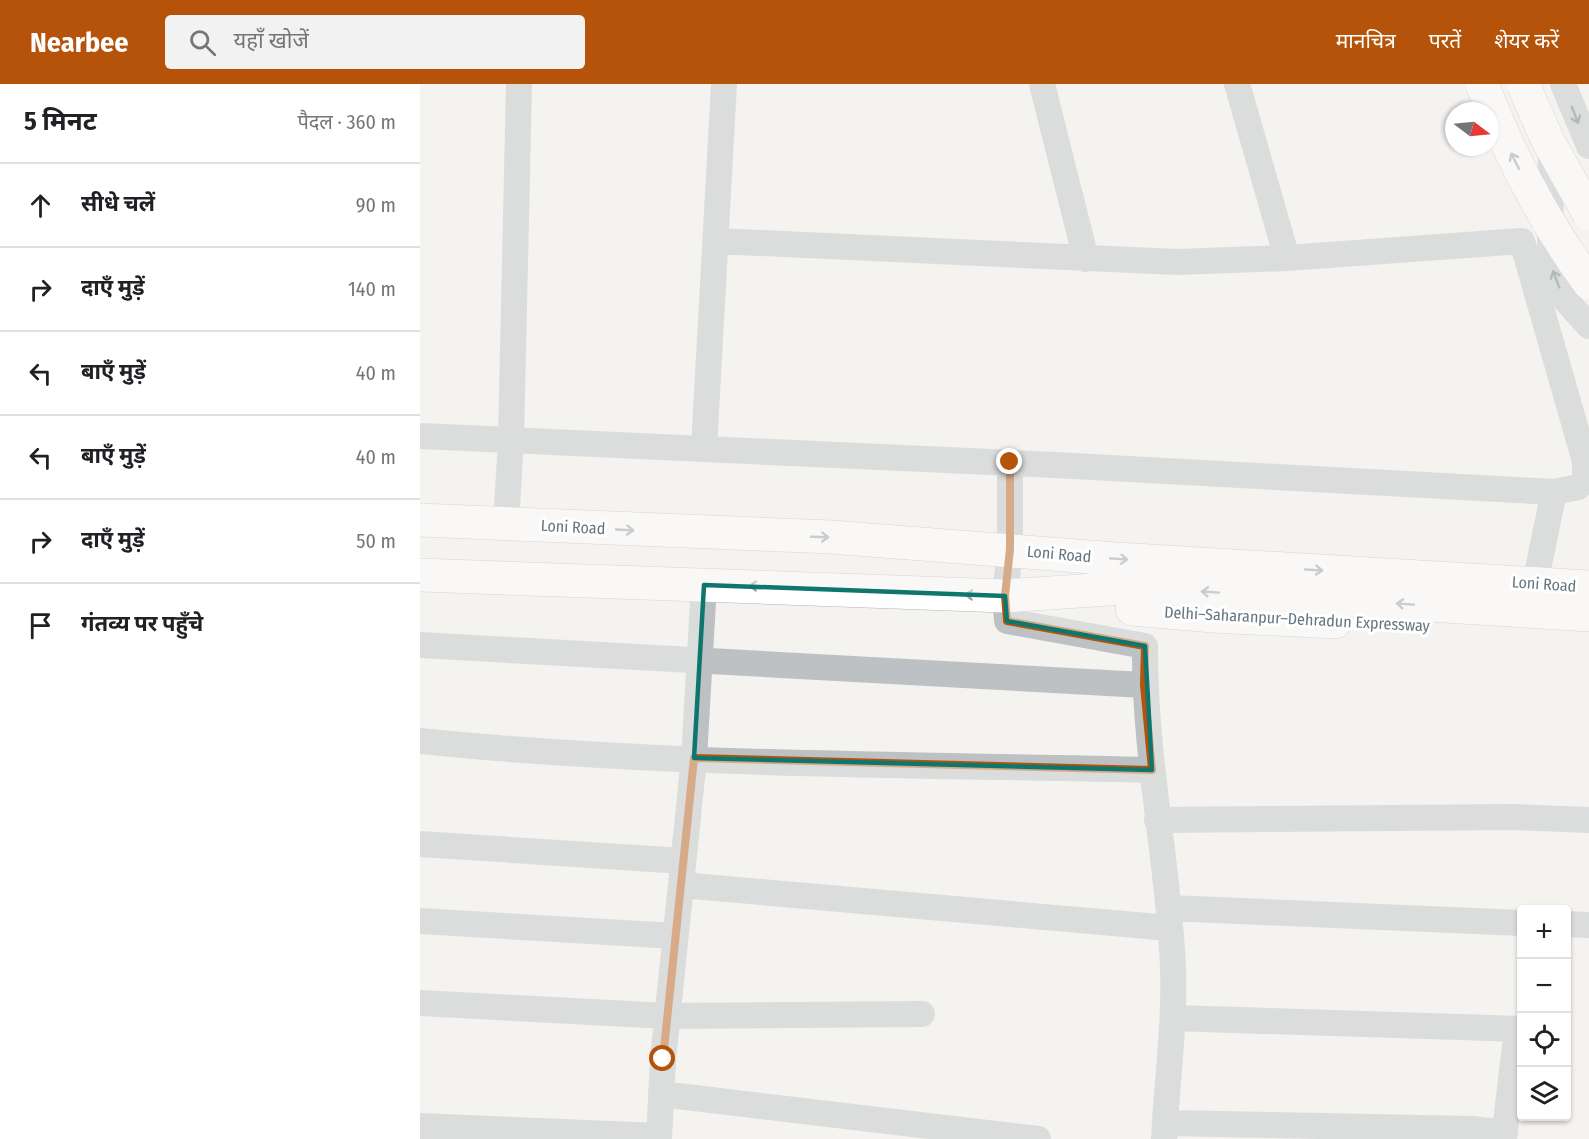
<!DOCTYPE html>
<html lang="hi">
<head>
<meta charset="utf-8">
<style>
  :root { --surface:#fff; --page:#f2f2f2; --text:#202124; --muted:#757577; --line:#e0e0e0; --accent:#b45309 }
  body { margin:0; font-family:"Fira Sans Condensed","Noto Sans Devanagari",sans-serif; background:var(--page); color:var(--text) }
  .controls { position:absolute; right:18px; bottom:18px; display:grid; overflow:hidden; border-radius:6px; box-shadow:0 2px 4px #0004 }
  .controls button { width:54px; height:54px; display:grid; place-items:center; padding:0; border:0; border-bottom:2px solid var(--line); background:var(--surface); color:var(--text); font:30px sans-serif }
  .compass { position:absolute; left:1025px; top:18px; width:54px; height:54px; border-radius:50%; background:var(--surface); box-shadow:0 2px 4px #0004; rotate:106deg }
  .stop { position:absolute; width:18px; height:18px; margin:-14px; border:4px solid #b45309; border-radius:50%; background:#fff }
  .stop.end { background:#b45309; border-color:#fff; box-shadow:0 2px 6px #0008 }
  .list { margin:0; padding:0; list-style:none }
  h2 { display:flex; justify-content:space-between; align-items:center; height:78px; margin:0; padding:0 24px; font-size:26px }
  h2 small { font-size:20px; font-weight:400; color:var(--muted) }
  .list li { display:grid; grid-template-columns:39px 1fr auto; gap:18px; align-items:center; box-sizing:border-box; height:84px; padding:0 24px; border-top:2px solid var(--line) }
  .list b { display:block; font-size:22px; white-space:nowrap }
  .list em { font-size:20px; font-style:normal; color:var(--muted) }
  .icon { flex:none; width:33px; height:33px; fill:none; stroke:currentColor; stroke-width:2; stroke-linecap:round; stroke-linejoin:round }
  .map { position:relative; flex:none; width:1169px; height:1055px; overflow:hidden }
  header { display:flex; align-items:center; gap:36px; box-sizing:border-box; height:84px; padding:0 30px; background:var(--accent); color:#fff }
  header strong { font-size:28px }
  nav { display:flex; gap:33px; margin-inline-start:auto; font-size:21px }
  .search { width:420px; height:54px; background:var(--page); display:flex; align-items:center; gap:15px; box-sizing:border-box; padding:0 21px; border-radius:6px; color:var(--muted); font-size:22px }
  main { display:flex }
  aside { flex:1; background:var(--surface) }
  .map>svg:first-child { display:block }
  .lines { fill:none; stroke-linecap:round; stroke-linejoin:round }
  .highway-casing { stroke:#b0b4b6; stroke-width:34 }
  .minor { stroke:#bdc1c4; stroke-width:26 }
  .highway { stroke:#fff; stroke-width:33 }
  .highway-bridge-casing { stroke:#b0b4b6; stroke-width:34; stroke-linecap:butt }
  .highway-bridge { stroke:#fff; stroke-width:33 }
  .oneway { stroke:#65767f }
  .oneway2 { stroke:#939fa5 }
  .route { stroke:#b45309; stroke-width:8 }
  .marked { fill:none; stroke:#0f766e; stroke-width:4.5; stroke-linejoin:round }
  .labels { text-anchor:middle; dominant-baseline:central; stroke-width:6; stroke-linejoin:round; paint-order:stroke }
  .street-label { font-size:16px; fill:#65767f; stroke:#fff }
</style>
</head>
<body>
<header>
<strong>Nearbee</strong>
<div class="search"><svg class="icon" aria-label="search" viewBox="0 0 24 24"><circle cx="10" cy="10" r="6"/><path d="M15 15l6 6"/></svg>यहाँ खोजें</div>
<nav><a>मानचित्र</a><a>परतें</a><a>शेयर करें</a></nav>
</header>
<main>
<aside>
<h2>5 मिनट<small>पैदल · 360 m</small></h2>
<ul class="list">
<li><svg class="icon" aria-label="ahead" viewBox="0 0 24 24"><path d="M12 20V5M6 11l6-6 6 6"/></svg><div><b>सीधे चलें</b></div><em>90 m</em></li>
<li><svg class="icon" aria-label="right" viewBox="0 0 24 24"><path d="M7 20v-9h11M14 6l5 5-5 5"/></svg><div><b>दाएँ मुड़ें</b></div><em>140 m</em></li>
<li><svg class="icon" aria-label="left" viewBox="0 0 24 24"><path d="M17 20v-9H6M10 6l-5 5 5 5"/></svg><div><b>बाएँ मुड़ें</b></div><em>40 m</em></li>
<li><svg class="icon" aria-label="left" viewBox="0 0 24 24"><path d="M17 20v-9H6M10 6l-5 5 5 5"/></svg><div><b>बाएँ मुड़ें</b></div><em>40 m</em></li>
<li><svg class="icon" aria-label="right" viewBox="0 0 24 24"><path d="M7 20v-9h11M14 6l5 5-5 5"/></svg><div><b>दाएँ मुड़ें</b></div><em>50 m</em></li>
<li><svg class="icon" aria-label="arrive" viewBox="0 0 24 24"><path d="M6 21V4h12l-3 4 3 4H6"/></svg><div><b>गंतव्य पर पहुँचे</b></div></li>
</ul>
</aside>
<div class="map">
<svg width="1169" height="1055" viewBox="0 0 1169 1055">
  <rect width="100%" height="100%" fill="#f4f3f0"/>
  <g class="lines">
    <defs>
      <path id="highway" d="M0,436L411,453L696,475L1169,503
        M0,491L585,512L718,503L1169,531
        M712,525L793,532L915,538"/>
    </defs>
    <use href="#highway" class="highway-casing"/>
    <path class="minor" d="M622,0L666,175
      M817,0L867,174
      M1143,0L1169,62
      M1131,63L1130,180L1143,213L1169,242
      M0,352L635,381L1134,408L1158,403L1165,396V377L1102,157L867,174L757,178L296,157
      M284,364L304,0
      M590,378V465L585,512L587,537L725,562C724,670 748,775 753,883C755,940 747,997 744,1055
      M86,439L91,356L99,0
      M1115,499L1134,408
      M0,561L724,601
      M0,657C243,682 488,680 732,686
      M737,736L1094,733L1169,736
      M0,760L263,777
      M261,801L750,844
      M749,824L1102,839
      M0,837L255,852
      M1146,840L1169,841
      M0,919L247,932L502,930
      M753,934L1102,945
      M241,1010L618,1055
      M745,1039L1053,1045L1085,1049
      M0,1042L239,1052
      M239,1055L243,975L274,674L284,501
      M1084,1055L1097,945"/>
    <use href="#highway" class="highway"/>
    <defs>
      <path id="highway-bridge" d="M1062,0C1089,70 1124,138 1169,199
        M1103,0L1128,57L1169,130"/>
    </defs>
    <use href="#highway-bridge" class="highway-bridge-casing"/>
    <use href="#highway-bridge" class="highway-bridge"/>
  </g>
  <defs><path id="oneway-shaft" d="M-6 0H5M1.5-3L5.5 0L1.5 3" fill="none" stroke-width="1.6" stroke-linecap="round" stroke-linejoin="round" transform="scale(1.5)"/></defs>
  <g class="oneway">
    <use href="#oneway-shaft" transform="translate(1155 31) rotate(69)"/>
    <use href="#oneway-shaft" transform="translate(1136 195) rotate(-111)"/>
  </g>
  <g class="oneway2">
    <use href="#oneway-shaft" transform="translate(1095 77) rotate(-117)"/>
    <use href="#oneway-shaft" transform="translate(205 446) rotate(3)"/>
    <use href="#oneway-shaft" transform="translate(400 453) rotate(2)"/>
    <use href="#oneway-shaft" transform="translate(699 475) rotate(4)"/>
    <use href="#oneway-shaft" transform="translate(894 486) rotate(3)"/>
    <use href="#oneway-shaft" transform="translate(338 502) rotate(-178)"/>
    <use href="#oneway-shaft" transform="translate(790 508) rotate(-176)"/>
    <use href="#oneway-shaft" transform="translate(554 511) rotate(-177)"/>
    <use href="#oneway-shaft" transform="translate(985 520) rotate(-176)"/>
  </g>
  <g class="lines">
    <path class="route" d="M243,975L274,674L732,686L724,601L725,562L587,537L585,512L590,465V378"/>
  </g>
  <path d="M0 0H1169V1055H0ZM284,501L585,512L587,537L725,562L732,686L274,674Z" fill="#f4f3f0" fill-opacity=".55" fill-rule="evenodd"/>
  <path class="marked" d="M284,501L585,512L587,537L725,562L732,686L274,674Z"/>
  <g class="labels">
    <g class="street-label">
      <text transform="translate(153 443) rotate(3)">Loni Road</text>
      <text transform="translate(639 470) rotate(5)">Loni Road</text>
      <text transform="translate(1124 500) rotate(4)">Loni Road</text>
      <text transform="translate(877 535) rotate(3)">Delhi–Saharanpur–Dehradun Expressway</text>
    </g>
  </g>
</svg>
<div class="controls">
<button>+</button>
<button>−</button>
<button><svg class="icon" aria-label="locate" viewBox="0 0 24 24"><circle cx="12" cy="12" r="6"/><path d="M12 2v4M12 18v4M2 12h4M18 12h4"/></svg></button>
<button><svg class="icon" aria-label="layers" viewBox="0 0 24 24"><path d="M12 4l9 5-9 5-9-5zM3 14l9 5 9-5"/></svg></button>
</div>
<svg class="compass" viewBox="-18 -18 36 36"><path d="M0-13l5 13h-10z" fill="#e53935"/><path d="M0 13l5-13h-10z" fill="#757577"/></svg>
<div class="stop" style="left:243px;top:975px"></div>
<div class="stop end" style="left:590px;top:378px"></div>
</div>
</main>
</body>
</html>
